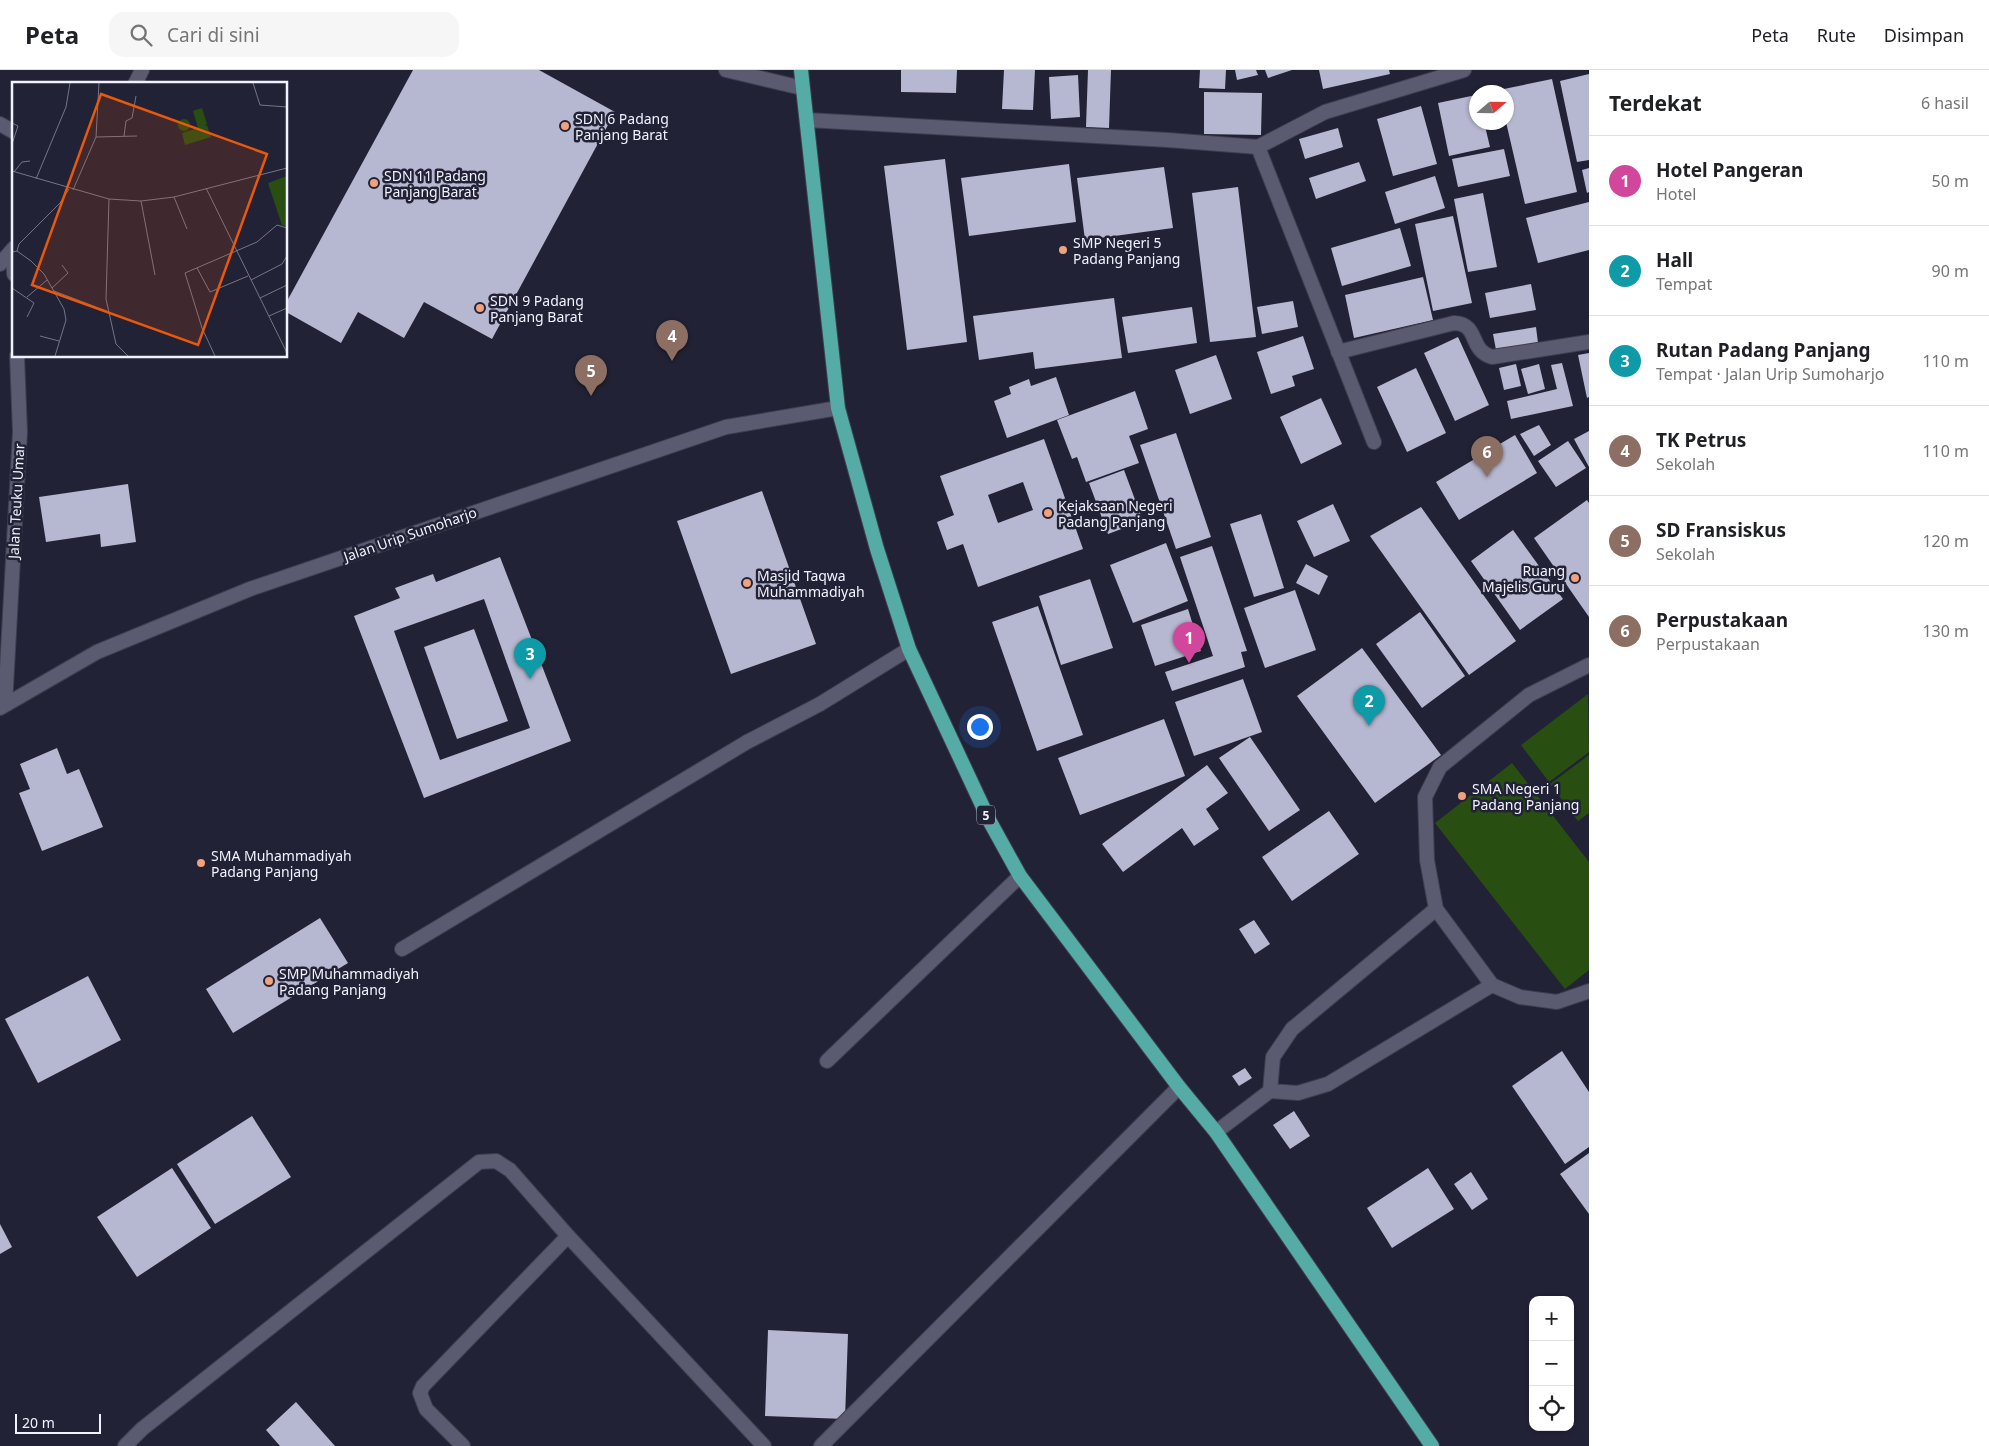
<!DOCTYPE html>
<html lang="id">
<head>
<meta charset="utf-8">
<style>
  :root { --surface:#fff; --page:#f6f6f6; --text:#202124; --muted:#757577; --line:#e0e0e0; --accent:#7e5b4c }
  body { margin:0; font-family:"Noto Sans",sans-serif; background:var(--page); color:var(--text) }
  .controls { position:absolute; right:15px; bottom:15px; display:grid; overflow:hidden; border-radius:10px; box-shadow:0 1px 4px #0004 }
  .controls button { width:45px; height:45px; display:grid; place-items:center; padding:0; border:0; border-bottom:1px solid var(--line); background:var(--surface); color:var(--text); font:25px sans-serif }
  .compass { position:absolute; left:1469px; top:15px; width:45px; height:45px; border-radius:50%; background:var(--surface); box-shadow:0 1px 4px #0004; rotate:70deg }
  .scale { position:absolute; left:15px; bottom:12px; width:86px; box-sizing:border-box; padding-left:5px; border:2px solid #f1f1ff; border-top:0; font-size:14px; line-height:18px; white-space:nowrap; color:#f1f1ff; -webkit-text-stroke:4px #222236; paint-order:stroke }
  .you { position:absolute; left:979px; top:656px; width:18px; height:18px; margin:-12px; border:4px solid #fff; border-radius:50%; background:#1a73e8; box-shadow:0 0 0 8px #1a73e833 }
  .badge { display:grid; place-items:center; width:32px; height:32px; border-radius:50%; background:var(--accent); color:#fff; font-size:16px; font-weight:700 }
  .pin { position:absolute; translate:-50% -41px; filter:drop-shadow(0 1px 2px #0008) }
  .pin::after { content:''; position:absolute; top:26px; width:18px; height:15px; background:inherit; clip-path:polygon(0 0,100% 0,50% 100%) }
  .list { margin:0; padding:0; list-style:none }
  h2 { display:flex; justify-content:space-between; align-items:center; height:65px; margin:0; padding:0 20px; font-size:21px }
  h2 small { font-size:16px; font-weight:400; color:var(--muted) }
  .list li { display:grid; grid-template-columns:32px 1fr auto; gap:15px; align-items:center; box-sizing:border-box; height:90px; padding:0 20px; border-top:1px solid var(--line) }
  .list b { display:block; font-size:19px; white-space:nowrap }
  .list p { margin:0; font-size:16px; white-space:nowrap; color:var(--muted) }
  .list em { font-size:16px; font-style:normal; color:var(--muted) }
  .icon { flex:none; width:28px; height:28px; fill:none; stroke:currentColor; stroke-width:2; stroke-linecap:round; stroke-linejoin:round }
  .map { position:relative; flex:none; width:1589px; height:1376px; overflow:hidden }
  header { display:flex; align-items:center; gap:30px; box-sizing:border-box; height:70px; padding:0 25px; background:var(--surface); border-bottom:1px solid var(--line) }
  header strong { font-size:24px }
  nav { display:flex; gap:28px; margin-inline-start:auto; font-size:18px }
  .search { width:350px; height:45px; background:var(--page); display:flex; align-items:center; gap:12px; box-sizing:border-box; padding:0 18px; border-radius:15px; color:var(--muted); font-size:19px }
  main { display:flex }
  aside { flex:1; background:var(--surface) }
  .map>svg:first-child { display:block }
  .green { fill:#284e12 }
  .building { fill:#b6b7d0; fill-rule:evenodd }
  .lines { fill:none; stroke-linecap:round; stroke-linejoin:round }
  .service-casing { stroke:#3e3e4f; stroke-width:16 }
  .minor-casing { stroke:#3e3e4f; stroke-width:16 }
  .trunk-casing { stroke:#3e3e4f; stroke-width:16 }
  .service { stroke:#5a5b71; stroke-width:14 }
  .minor { stroke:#5a5b71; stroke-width:14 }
  .trunk { stroke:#55aba5; stroke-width:14 }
  .poi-dot { fill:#f1a17c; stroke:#222236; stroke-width:2 }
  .labels { text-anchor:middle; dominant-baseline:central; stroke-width:5; stroke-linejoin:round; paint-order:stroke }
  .shield { fill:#222236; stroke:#b3b3c3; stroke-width:1 }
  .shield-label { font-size:12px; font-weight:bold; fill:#f1f1ff }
  .poi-label { font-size:14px; fill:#f1f1ff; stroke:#222236; text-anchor:start }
  .street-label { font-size:14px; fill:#f1f1ff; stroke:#222236 }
  .inset-road { fill:none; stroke:#757586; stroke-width:1 }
  .view { fill:#e8590c; fill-opacity:0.15; stroke:#e8590c; stroke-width:2.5 }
  .inset-edge { fill:none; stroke:#f1f1ff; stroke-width:2.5 }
</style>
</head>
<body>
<header>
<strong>Peta</strong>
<div class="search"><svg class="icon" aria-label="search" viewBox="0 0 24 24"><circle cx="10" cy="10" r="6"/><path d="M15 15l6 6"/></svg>Cari di sini</div>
<nav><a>Peta</a><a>Rute</a><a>Disimpan</a></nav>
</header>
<main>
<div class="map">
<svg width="1589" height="1376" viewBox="0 0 1589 1376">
  <rect width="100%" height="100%" fill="#222236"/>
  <path class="green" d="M1588,624L1589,682L1549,712L1521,675Z
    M1589,685V743L1578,751L1550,714Z
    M1512,693L1589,792V900L1565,919L1435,753Z"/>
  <path class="building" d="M413,0H539L615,42L492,269L424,232L404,268L358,242L341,273L286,242V233Z
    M901,0H957L956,23L901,22Z
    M1004,0H1035L1033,40L1002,39Z
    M1088,0H1111L1109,58L1086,57Z
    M1200,0H1226L1225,19L1199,18Z
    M1235,0H1256L1258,5L1237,10Z
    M1265,0H1292L1268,8Z
    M1319,0H1389L1390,4L1323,19Z
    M1589,4V90L1577,92L1560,11Z
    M1078,5L1080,47L1051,49L1049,7Z
    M1552,9L1577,122L1525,134L1506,52V22H1500L1499,20Z
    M1204,22L1262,23L1261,65L1204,64Z
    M1476,25V52H1484L1490,77L1449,86L1438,33Z
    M1421,36L1437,94L1393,106L1377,49Z
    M1338,58L1343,77L1305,89L1299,69Z
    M1504,79L1510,106L1458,117L1452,89Z
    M945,89L967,272L907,280L884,96Z
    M1359,92L1366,111L1316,129L1309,108Z
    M1069,94L1076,152L969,166L961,108Z
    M1164,97L1173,158L1085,170L1077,108Z
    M1589,98V122L1587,123L1582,100Z
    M1435,106L1445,138L1395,154L1385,122Z
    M1238,117L1256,267L1210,272L1192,123Z
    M1483,123L1497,197L1468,202L1454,129Z
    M1589,132V180L1538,193L1526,148Z
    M1453,146L1472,233L1433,241L1415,154Z
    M1400,158L1411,196L1342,216L1331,178Z
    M1423,207L1433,250L1354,268L1345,225Z
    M1531,214L1536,240L1490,248L1485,223Z
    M1114,228L1122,288L1035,299L1033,282L979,290L973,246Z
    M1293,231L1298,257L1262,264L1257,237Z
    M1192,237L1197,273L1128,283L1122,247Z
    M1536,257L1538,273L1496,280L1493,264Z
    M1303,266L1314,299L1292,306L1295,316L1271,324L1257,282Z
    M1458,267L1489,335L1455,351L1424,283Z
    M1589,283V327L1587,328L1578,285Z
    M1216,285L1232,329L1190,344L1175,300Z
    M1562,293L1573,336L1511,349L1507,331L1557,319L1551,295Z
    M1516,294L1521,316L1504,320L1499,298Z
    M1539,294L1545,319L1528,324L1521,299Z
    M1416,298L1446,363L1407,382L1377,317Z
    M1056,307L1069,345L1007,368L994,331L1011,324L1009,317L1029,309L1031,316Z
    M1135,321L1148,359L1129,366L1139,393L1086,412L1077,387L1072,389L1057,350Z
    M1321,328L1342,374L1301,394L1280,347Z
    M1539,355L1551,375L1534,386L1520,364Z
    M1589,361V397L1574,369Z
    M1176,363L1211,467L1176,479L1140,375Z
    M1515,365L1537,403L1459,450L1436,412Z
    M1044,369L1083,479L978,517L963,474L947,480L937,452L954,445L940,406ZM1023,412L1033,440L998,453L988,425Z
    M1568,371L1586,398L1556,417L1538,391Z
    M1124,400L1143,451L1108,464L1089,413Z
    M128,414L136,472L101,477L100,464L46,472L39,427Z
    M762,421L816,574L731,604L677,451Z
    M1587,430L1589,433V547L1534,468Z
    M1333,434L1350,471L1314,487L1297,451Z
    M1421,437L1516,571L1469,605L1370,466Z
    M1261,444L1284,518L1254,527L1230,454Z
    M1513,460L1563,529L1520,560L1471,491Z
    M1166,473L1188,531L1133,553L1110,495Z
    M1212,476L1247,581L1241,582L1245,597L1172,621L1165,602L1213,586L1180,487Z
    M500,487L571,671L424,728L354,546L400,528L395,518L433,504L436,512ZM484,529L530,658L440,690L394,561Z
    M1306,494L1328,506L1319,525L1296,513Z
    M1090,509L1113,578L1061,595L1039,526Z
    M1295,520L1316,580L1265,598L1244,538Z
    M1038,536L1083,665L1037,681L992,552Z
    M1188,539L1201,581L1155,596L1141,555Z
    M1420,542L1465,606L1422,638L1376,574Z
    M474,559L508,651L457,669L424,577Z
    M1362,578L1441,685L1375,733L1297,626Z
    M1243,609L1262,662L1194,686L1175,632Z
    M1164,649L1185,706L1080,745L1058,688Z
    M1250,667L1300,740L1269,761L1219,688Z
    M57,678L67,704L79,699L103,757L42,781L19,723L30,719L20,694Z
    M1207,695L1228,723L1206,739L1219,759L1194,776L1182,758L1123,802L1102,774Z
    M1329,741L1359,784L1292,831L1262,787Z
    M320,848L348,893L233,963L206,919Z
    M1254,850L1270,874L1255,884L1239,859Z
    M88,906L121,970L38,1013L5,949Z
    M1562,981L1589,1022V1077L1565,1094L1512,1016Z
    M1245,998L1252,1008L1239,1016L1232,1006Z
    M1294,1041L1310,1066L1290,1079L1273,1055Z
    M252,1046L291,1107L215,1154L177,1094Z
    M1589,1083V1144L1560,1104Z
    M172,1098L211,1158L137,1207L97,1147Z
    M1428,1098L1454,1139L1392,1178L1367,1138Z
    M1471,1102L1488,1129L1472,1140L1454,1114Z
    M0,1154L12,1177L0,1184Z
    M768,1260L848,1264L845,1349L765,1346Z
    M296,1332L335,1376H280L266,1360Z"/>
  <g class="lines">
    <defs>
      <path id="service" d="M1589,595L1529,625L1440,697L1425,727L1427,790L1436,839L1492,915L1520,927L1557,932L1589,921
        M1436,839L1292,959L1273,987L1270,1021L1298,1023L1328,1014L1492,915
        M1216,1062L1270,1021"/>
      <path id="minor" d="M726,0L802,18
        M135,14L142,0
        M807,50L1168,70L1258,77L1325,42L1464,0
        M0,54L14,62
        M1258,77L1374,372
        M13,179L14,204
        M0,194L14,178
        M1338,282L1454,253C1480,254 1468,280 1492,287L1589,272
        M5,635L20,362L17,286
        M0,638L97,582L250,519L726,357L838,338
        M402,879L747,672L820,634L909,579
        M827,991L1020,806
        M125,1376L142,1359L479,1092L496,1091L510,1100L568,1166L764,1376
        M463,1376L426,1339L420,1323L423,1316L568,1166
        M821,1376L1179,1017"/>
      <path id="trunk" d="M801,0L838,338L877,479L909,579L989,750L1020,806L1179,1017L1216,1062L1432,1376"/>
    </defs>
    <use href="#service" class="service-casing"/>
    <use href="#minor" class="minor-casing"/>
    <use href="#trunk" class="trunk-casing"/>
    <use href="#service" class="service"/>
    <use href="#minor" class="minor"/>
    <use href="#trunk" class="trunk"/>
  </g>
  <g class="poi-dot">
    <circle cx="565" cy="56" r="5"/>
    <circle cx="374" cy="113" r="5"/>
    <circle cx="1063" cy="180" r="5"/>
    <circle cx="480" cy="238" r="5"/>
    <circle cx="1048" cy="443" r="5"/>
    <circle cx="1575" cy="508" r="5"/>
    <circle cx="747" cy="513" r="5"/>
    <circle cx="1462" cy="726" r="5"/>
    <circle cx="201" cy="793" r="5"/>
    <circle cx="269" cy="911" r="5"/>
  </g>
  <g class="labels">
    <rect class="shield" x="977" y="735.5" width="18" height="19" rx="4"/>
    <g class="shield-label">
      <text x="986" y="745">5</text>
    </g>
    <g class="poi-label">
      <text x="575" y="48">SDN 6 Padang<tspan x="575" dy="16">Panjang Barat</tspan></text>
      <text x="384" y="105">SDN 11 Padang<tspan x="384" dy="16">Panjang Barat</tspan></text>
      <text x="1073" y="172">SMP Negeri 5<tspan x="1073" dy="16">Padang Panjang</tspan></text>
      <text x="490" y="230">SDN 9 Padang<tspan x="490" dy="16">Panjang Barat</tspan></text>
      <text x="1058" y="435">Kejaksaan Negeri<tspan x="1058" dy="16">Padang Panjang</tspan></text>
      <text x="1565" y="500" text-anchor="end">Ruang<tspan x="1565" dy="16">Majelis Guru</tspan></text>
      <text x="757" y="505">Masjid Taqwa<tspan x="757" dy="16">Muhammadiyah</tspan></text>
      <text x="1472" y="718">SMA Negeri 1<tspan x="1472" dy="16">Padang Panjang</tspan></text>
      <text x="211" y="785">SMA Muhammadiyah<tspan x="211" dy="16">Padang Panjang</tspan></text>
      <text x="279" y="903">SMP Muhammadiyah<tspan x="279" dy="16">Padang Panjang</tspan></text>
    </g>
    <g class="street-label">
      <text transform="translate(16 431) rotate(-87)">Jalan Teuku Umar</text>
      <text transform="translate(410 464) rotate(-19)">Jalan Urip Sumoharjo</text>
    </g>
  </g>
  <g transform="translate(12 12)">
    <rect width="275" height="275" fill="#222236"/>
    <path d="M190,26L195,42L192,44L195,43L199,55L173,63L170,51L186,46L181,29ZM166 43a6 6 0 1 1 12 0a6 6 0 1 1-12 0ZM275,94V145L270,143L256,101Z" fill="#284e12"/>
    <path class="inset-road" d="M241,1L248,23L275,25M0,41L6,44L0,62M112,54L114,39L120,36L124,14M84,55L125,54M0,89L97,117L129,119L162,115L275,86M2,90L10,80L18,79M24,97L54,25L58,1M194,106L275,271M61,108L84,55L87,1M162,115L175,147M97,117L94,217L104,262L116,274M129,119L143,193M5,169L7,162L48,121L57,107M0,170L5,169L19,179L32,192L52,227L54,238L43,274M185,186L198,210L236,194M239,198L270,182L275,174M0,206L22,221L15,235M40,206L56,191L50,183M42,209L97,230M15,215L35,198M248,216L275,203M257,234L275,226M28,254L47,259M203,274L190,246L173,191L245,160L265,143L275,146"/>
    <path class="view" d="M89,12L255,72L186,263L20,203Z"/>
    <rect width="275" height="275" class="inset-edge"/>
  </g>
</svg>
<div class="controls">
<button>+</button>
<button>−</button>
<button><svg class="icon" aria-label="locate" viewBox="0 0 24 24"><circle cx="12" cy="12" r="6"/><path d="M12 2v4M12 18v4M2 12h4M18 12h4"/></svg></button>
</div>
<svg class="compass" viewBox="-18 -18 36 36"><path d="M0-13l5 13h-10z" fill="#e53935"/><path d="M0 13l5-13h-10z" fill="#757577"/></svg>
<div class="scale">20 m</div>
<div class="you"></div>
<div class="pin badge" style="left:1189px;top:593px;background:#d1479c">1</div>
<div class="pin badge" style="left:1369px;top:656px;background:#0f9aa8">2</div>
<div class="pin badge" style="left:530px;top:609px;background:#0f9aa8">3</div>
<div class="pin badge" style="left:672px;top:291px;background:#8d6e63">4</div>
<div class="pin badge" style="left:591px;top:326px;background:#8d6e63">5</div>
<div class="pin badge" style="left:1487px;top:407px;background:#8d6e63">6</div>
</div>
<aside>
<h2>Terdekat<small>6 hasil</small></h2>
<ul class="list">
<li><span class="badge" style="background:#d1479c">1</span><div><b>Hotel Pangeran</b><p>Hotel</p></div><em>50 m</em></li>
<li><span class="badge" style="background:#0f9aa8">2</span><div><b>Hall</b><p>Tempat</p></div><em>90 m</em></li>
<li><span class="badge" style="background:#0f9aa8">3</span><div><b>Rutan Padang Panjang</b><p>Tempat · Jalan Urip Sumoharjo</p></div><em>110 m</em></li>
<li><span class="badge" style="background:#8d6e63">4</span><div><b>TK Petrus</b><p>Sekolah</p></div><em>110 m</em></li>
<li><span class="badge" style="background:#8d6e63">5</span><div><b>SD Fransiskus</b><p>Sekolah</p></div><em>120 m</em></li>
<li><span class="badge" style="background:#8d6e63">6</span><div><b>Perpustakaan</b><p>Perpustakaan</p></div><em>130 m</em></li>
</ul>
</aside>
</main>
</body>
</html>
